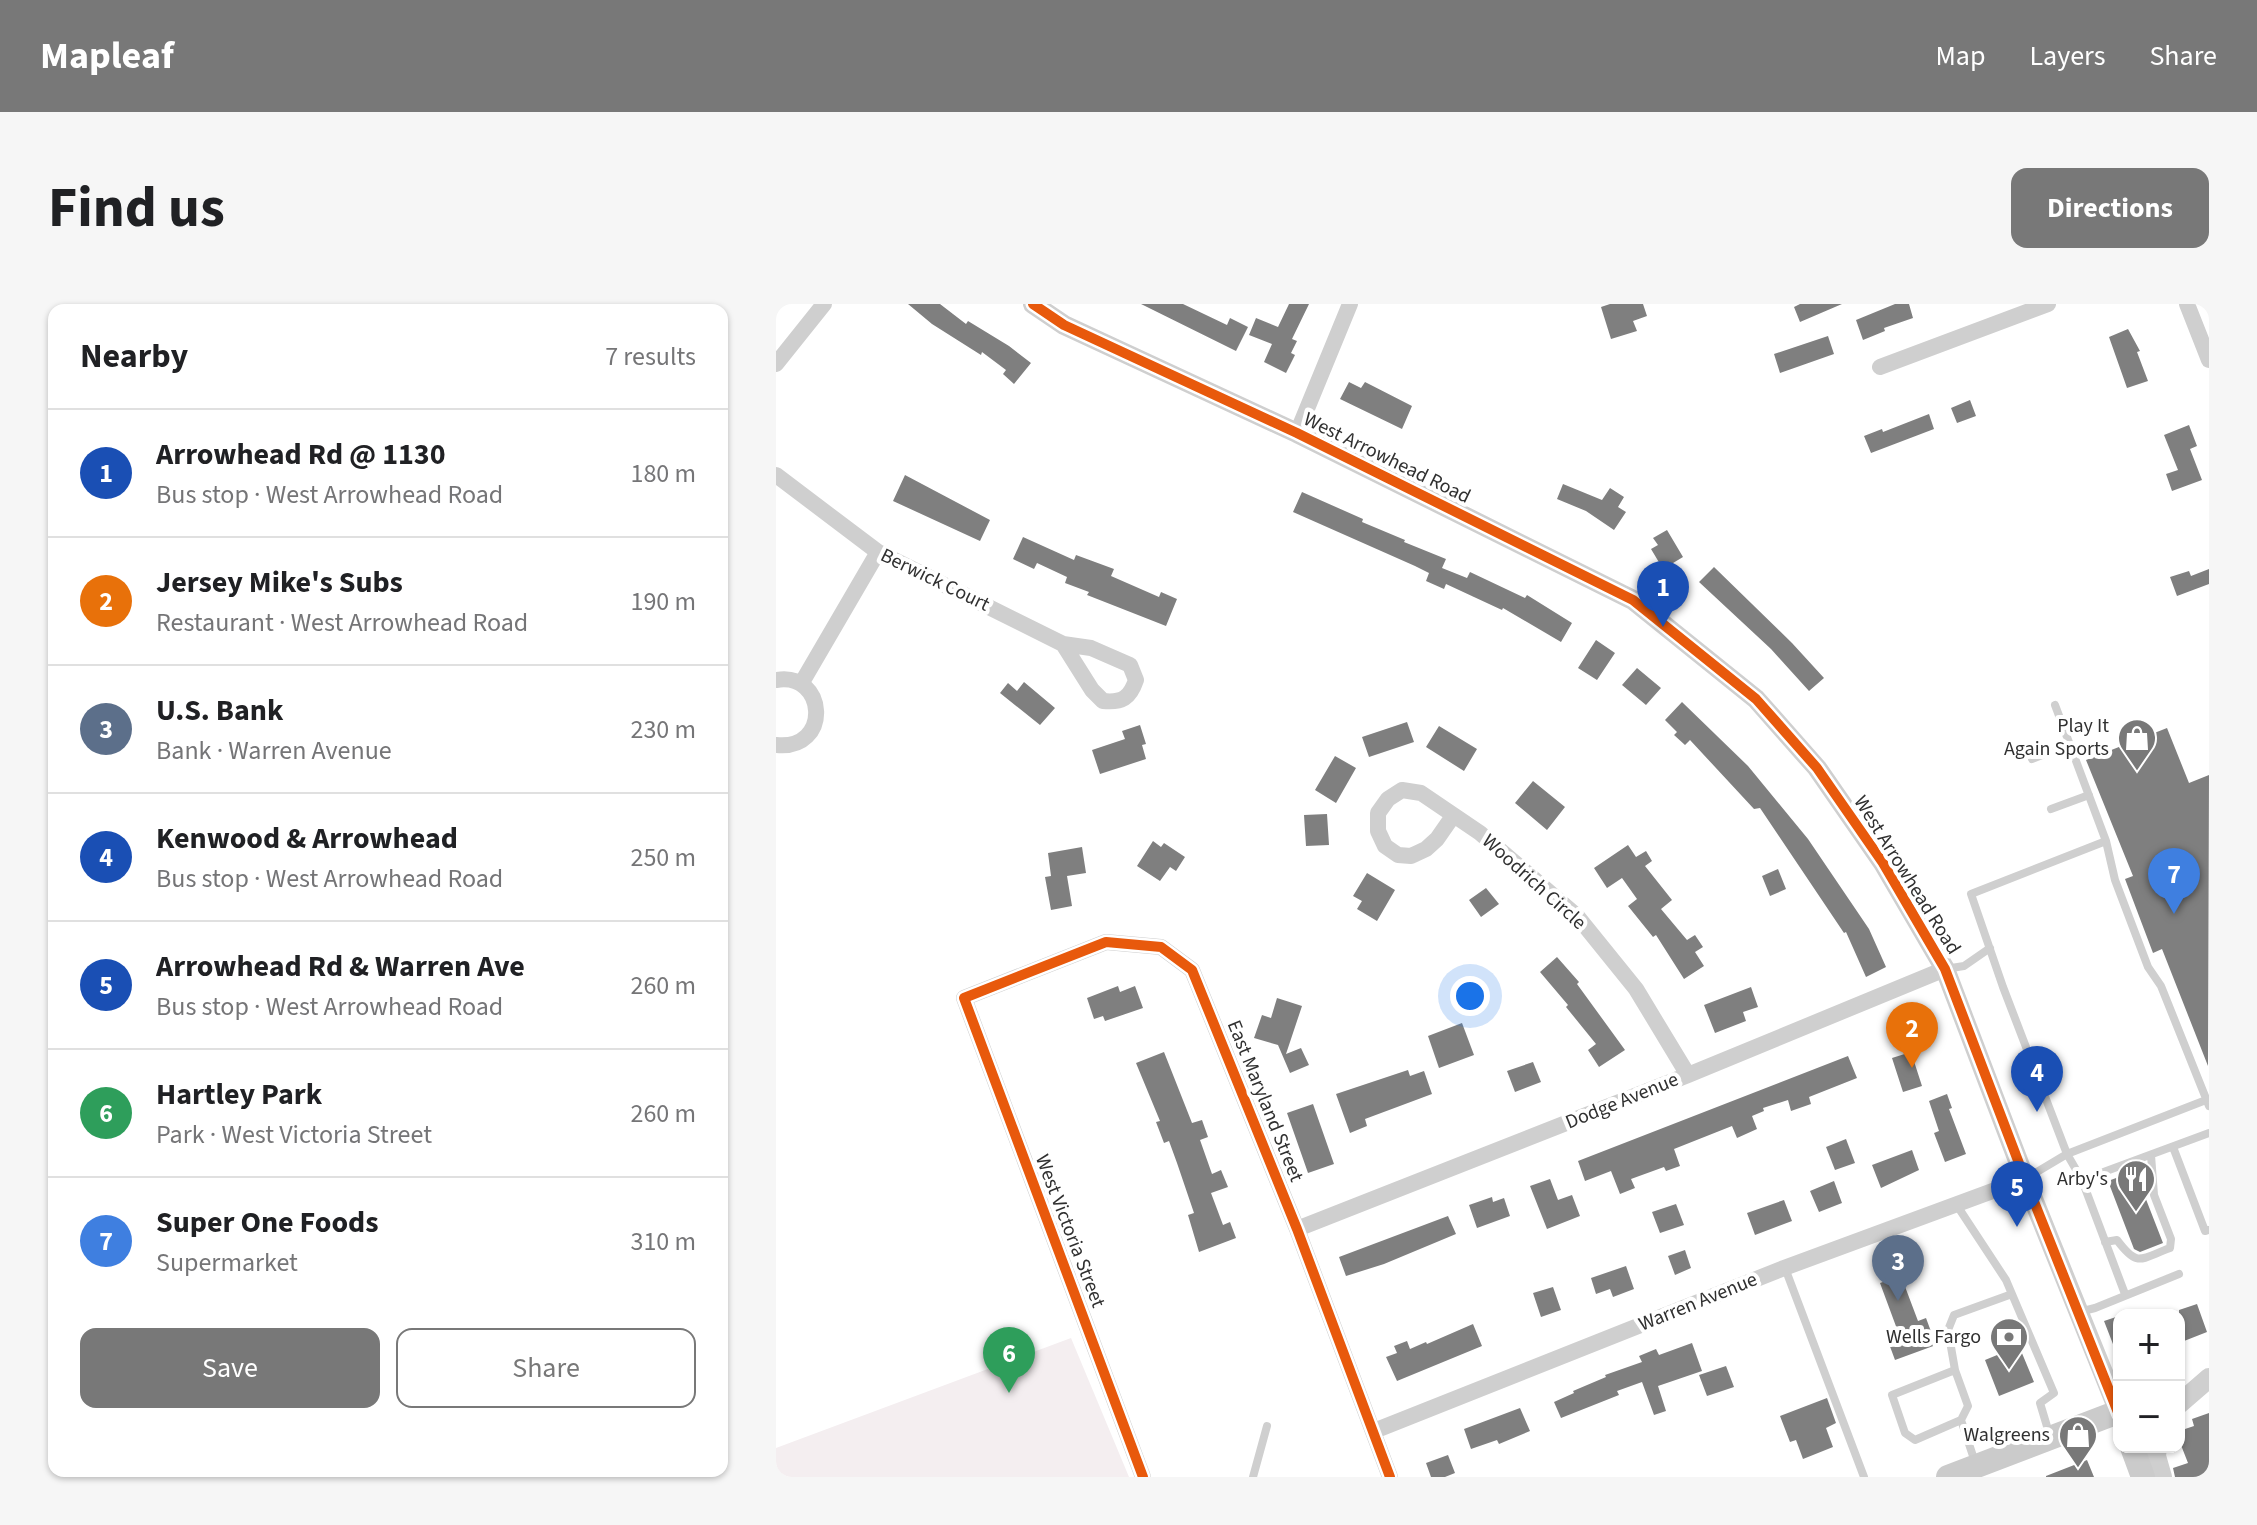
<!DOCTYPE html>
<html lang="en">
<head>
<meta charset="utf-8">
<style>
  :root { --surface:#fff; --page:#f6f6f6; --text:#202124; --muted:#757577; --line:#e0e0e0; --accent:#787878 }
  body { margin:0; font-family:"Source Sans 3",sans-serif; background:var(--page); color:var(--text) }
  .controls { position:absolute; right:24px; bottom:24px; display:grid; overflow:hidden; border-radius:16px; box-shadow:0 2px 6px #0004 }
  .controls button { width:72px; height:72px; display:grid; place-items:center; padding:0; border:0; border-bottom:2px solid var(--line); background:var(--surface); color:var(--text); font:40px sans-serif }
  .you { position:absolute; left:694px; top:692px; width:28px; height:28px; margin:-20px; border:6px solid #fff; border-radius:50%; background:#1a73e8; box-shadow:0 0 0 12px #1a73e833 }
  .badge { display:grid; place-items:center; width:52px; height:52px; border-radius:50%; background:var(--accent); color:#fff; font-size:26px; font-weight:700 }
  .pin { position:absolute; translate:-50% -66px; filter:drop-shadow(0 2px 4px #0008) }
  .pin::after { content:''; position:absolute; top:42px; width:28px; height:24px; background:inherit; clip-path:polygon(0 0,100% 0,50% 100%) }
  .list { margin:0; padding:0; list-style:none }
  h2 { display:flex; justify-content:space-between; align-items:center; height:104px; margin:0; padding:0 32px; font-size:34px }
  h2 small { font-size:26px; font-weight:400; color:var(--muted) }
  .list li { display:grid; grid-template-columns:52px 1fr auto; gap:24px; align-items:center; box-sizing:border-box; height:128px; padding:0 32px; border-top:2px solid var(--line) }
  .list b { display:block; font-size:30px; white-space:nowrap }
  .list p { margin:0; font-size:26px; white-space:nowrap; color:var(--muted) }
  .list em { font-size:26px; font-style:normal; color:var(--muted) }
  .actions { display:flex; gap:16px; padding:24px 32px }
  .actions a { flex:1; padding:18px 0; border:2px solid var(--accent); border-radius:16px; text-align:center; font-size:28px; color:var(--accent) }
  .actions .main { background:var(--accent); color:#fff }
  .map { position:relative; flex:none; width:1433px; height:1173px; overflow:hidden; border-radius:16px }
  header { display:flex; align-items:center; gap:48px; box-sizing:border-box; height:112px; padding:0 40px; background:var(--accent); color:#fff }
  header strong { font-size:38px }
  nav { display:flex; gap:44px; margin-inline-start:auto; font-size:28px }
  .intro { display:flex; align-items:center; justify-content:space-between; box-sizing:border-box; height:192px; padding:0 48px }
  h1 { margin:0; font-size:56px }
  .button { padding:20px 36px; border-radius:16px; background:var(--accent); color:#fff; font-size:28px; font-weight:700 }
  main { display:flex; gap:48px; padding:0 48px }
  aside { flex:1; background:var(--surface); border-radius:16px; box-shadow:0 2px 6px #0004 }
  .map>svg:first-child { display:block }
  .green { fill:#f4eef0 }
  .building { fill:#7f7f7f }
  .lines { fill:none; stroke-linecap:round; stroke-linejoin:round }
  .service { stroke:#cfcfcf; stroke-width:8 }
  .minor { stroke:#cfcfcf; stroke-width:16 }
  .tertiary { stroke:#cfcfcf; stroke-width:20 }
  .secondary { stroke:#cbcbcb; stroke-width:24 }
  .cycleway-casing { stroke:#fff; stroke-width:15 }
  .cycleway { stroke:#e8590c; stroke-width:10 }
  .labels { text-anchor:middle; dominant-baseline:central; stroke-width:8; stroke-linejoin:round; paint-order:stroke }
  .street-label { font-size:20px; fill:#303030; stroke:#fff }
  .poi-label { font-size:20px; fill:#303030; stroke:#fff; text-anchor:end }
</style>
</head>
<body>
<header>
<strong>Mapleaf</strong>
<nav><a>Map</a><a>Layers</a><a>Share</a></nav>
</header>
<div class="intro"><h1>Find us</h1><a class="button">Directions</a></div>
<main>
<aside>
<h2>Nearby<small>7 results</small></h2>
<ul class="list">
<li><span class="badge" style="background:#1a4fb4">1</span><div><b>Arrowhead Rd @ 1130</b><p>Bus stop · West Arrowhead Road</p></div><em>180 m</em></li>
<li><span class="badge" style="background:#e8710a">2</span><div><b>Jersey Mike's Subs</b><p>Restaurant · West Arrowhead Road</p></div><em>190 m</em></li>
<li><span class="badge" style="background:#5c6f8a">3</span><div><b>U.S. Bank</b><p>Bank · Warren Avenue</p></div><em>230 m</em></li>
<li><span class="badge" style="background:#1a4fb4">4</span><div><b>Kenwood &amp; Arrowhead</b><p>Bus stop · West Arrowhead Road</p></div><em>250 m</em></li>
<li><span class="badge" style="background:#1a4fb4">5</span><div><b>Arrowhead Rd &amp; Warren Ave</b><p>Bus stop · West Arrowhead Road</p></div><em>260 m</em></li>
<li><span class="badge" style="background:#2e9e5b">6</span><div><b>Hartley Park</b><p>Park · West Victoria Street</p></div><em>260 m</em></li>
<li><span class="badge" style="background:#3f7fe0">7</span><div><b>Super One Foods</b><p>Supermarket</p></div><em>310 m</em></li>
</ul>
<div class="actions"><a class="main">Save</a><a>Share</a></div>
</aside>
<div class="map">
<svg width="1433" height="1173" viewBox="0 0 1433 1173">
  <rect width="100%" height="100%" fill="#fff"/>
  <path class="green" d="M295,1034L353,1173H0V1144Z"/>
  <path class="building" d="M132,0H164L190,20L192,17L233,42L255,59L238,80L227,70L230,66L206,48L205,51L156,20Z
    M365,0H407L451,21L454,14L472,23L460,47Z
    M513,0H533L516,35L521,37L515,49L519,51L510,69L488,58L496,40L473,31L480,14L502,23Z
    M834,0H867L871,12L857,17L861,27L835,35L825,3Z
    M1024,0H1066L1024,18L1018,3Z
    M1119,0H1133L1137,14L1108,24L1109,27L1087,36L1080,16Z
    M1352,25L1364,47L1361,48L1372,77L1351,84L1333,33Z
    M1052,32L1058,50L1004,69L998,50Z
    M573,78L585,84L589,78L636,102L626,125L564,95Z
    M1194,96L1200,112L1181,119L1175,104Z
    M1153,110L1158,125L1095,149L1088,132L1106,125L1107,128Z
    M1413,121L1421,142L1414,145L1426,176L1396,187L1390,170L1402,166L1388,131Z
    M129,171L214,216L204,237L117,197Z
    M787,180L826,196L834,184L848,193L842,203L850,208L838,226L810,207L781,195Z
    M526,188L587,215L586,218L629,236L628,238L670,255L666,264L691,274L694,268L749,294L751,291L796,319L785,338L727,304L726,306L670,280L668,285L650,277L653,269L639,262L517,208Z
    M891,226L907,253L887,265L875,245L882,241L877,234Z
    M247,233L298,256L300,251L338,265L335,272L383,293L385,288L401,295L390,322L311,291L313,288L289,279L291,273L261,259L258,265L237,255Z
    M938,263L1016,339L1048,374L1033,387L995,345L923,278Z
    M1433,265V280L1401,292L1394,273L1413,267L1415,272Z
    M820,336L839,349L821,376L802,364Z
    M861,364L885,384L870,401L846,381Z
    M248,378L279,404L264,421L224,389L232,379L241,387Z
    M906,398L972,462L1032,535L1093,625L1110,663L1090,673L1070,628L1068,629L984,504L978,505L914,436L909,441L898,431L901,428L889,416Z
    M631,418L638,438L593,453L586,433Z
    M364,421L370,440L366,441L370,455L324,470L316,446L349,435L346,427Z
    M663,422L701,445L688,467L650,443Z
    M1391,424L1413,479L1433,471L1432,762L1386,645L1377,649L1349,575L1357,572L1310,456Z
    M559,452L580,464L560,499L539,486Z
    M757,477L789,503L771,526L739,499Z
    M551,510L553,541L530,542L528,511Z
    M377,537L385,543L388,539L409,553L400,567L394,563L384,577L361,562Z
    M852,541L860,553L870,547L876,557L869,562L896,596L885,605L911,636L919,631L927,643L919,648L928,662L908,675L880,631L877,633L852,602L861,595L846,574L831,584L818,564Z
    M306,543L310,569L291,572L296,602L275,606L269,573L275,572L272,549Z
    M1002,565L1010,585L994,592L986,572Z
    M591,569L619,586L601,617L581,605L586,597L577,592Z
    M710,584L723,600L705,613L693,596Z
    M781,653L803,678L801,680L849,746L823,763L812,746L820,740L790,703L792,701L764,668Z
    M342,682L344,688L359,682L367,704L329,717L327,712L318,715L311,694Z
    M975,683L982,703L967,708L970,717L939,729L928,701Z
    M501,694L526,702L510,750L525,744L533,761L514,769L502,741L478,734L486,711L495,714Z
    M686,719L698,751L663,764L652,732Z
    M388,748L416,819L426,816L432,833L424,836L436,870L445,866L452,883L435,889L447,921L454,918L460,934L423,948L412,911L418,909L401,859L393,837L388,839L380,818L384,817L360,759Z
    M1135,748L1146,782L1127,788L1116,754Z
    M1072,752L1081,774L1033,793L1035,800L1015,807L1012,796L987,804L988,807L976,812L981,825L961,834L956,822L898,845L904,862L890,867L888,863L855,875L859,884L844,890L835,867L809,877L802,857Z
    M757,758L765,778L739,788L731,767Z
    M632,766L634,772L648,767L656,790L589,815L591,822L574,829L560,790Z
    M1171,790L1176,804L1173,805L1190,850L1169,858L1158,829L1163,827L1153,797Z
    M537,800L558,860L532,869L511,809Z
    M1070,835L1079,859L1059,866L1050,843Z
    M1136,846L1143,866L1105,884L1096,861Z
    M1359,867L1387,939L1364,948L1358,945L1332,877Z
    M774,875L782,896L796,891L804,912L771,925L754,882Z
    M1058,877L1066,899L1043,908L1034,887Z
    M716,893L717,898L728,894L734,912L701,924L693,901Z
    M1008,896L1016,917L979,931L971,909Z
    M900,900L908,921L884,929L876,908Z
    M672,912L680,930L608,960L570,972L563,953Z
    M909,946L915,964L899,971L892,952Z
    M850,962L858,985L837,993L834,985L820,990L815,974Z
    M1125,972L1142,1017L1150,1014L1160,1041L1119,1056L1109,1029L1121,1025L1104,979Z
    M777,983L785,1006L765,1013L757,989Z
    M1421,1000L1431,1028L1403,1039V1006Z
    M1343,1012V1053H1342L1328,1017Z
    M697,1020L706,1042L621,1077L610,1053L621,1049L618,1042L631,1037L634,1045L650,1038L651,1040Z
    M916,1039L926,1067L882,1082L890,1107L878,1111L866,1078L841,1087L843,1091L785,1114L778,1098L798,1089L797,1087L830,1073L829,1071L866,1058L863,1052L880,1045L883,1051Z
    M1243,1042L1258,1078L1223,1092L1209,1056Z
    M950,1062L958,1083L931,1092L923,1071Z
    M1051,1094L1060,1119L1050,1124L1057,1143L1027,1155L1020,1136L1014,1138L1004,1112Z
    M744,1104L754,1127L723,1140L721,1136L695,1145L688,1125Z
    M1433,1109V1173H1399L1397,1164L1412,1159L1403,1136V1127L1418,1122L1416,1115Z
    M672,1151L679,1169L669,1173H655L650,1159Z
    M1311,1156L1318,1173H1270V1172Z"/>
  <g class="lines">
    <path class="service" d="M1279,401L1330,537L1339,576L1372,663L1385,682L1433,802
      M1256,455L1294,440
      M1275,505L1313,491
      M1330,537L1195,590L1227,683L1291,850L1306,876L1349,990
      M1169,665L1188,662L1214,644
      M1397,843L1429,927L1433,926
      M1249,875L1291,850L1430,796
      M1306,876L1433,829
      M1180,900L1230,976L1278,1089L1264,1099L1273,1129
      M1329,938L1341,936C1362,964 1364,955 1394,944L1395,935L1378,891L1375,851
      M1009,964L1088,1173
      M1303,1008L1319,1004L1403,970
      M1179,1066L1172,1026L1178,1011L1236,990
      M1185,1116L1192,1102L1179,1066L1116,1091L1129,1129L1139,1136L1185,1116L1199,1158
      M477,1173L491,1122"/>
    <path class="minor" d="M1411,0L1433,56
      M0,60L48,0
      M1104,63L1272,0
      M521,129L574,0
      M0,171L102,248L287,340L315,344L354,361L360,376C354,394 346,399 327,397L316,386L287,340
      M0,376C51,367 56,447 0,441
      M25,380L102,248
      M677,512L661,535L650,545L635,552L622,551L609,542L602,527V509L612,495L626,486L645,489L704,529L801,612L860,685L912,771
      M521,925L912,771L1169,665
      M598,1127L1008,964L1249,875
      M367,1173L188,694L330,638L385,643L416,666L521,925L614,1173"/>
    <path class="tertiary" d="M257,0L288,21L521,129L857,296L980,395L1041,464L1107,559L1169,665L1249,875L1343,1108
      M1403,1100L1433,1074
      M1381,1143L1380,1152L1386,1173"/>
    <path class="secondary" d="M1356,1143L1367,1173
      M1172,1173L1342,1108L1343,1111"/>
    <defs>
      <path id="cycleway" d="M257,0L288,21L521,129L857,296L980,395L1041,464L1107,559L1169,665L1249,875L1343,1111
        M367,1173L188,694L330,638L385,643L416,666L521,925L614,1173"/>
    </defs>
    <use href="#cycleway" class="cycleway-casing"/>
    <use href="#cycleway" class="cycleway"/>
  </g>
  <defs>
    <symbol id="shop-pin" viewBox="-11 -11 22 30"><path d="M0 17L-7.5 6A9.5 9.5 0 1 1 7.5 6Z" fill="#787878" stroke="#fff"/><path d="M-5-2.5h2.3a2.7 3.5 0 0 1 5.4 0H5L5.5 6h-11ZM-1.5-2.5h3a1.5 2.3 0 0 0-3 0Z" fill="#fff"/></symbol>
    <symbol id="restaurant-pin" viewBox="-11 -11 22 30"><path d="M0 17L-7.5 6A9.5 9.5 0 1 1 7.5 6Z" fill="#787878" stroke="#fff"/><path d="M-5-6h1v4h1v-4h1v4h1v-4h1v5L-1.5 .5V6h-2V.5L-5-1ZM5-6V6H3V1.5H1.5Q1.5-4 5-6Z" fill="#fff"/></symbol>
    <symbol id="bank-pin" viewBox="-11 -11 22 30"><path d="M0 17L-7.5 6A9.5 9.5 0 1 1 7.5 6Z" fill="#787878" stroke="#fff"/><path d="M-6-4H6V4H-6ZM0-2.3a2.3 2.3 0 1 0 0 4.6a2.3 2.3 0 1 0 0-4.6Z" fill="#fff"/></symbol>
  </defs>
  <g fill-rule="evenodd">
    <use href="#shop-pin" x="1339" y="412" width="44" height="60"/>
    <use href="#restaurant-pin" x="1338" y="853" width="44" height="60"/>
    <use href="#bank-pin" x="1211" y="1011" width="44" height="60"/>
    <use href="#shop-pin" x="1280" y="1109" width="44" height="60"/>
  </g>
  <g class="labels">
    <g class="street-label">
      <text transform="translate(611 154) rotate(26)">West Arrowhead Road</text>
      <text transform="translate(159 276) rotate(26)">Berwick Court</text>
      <text transform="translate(1131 571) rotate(58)">West Arrowhead Road</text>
      <text transform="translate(758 578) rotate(42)">Woodrich Circle</text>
      <text transform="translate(489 797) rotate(68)">East Maryland Street</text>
      <text transform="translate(846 797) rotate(-22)">Dodge Avenue</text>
      <text transform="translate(294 927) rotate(69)">West Victoria Street</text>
      <text transform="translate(922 998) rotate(-22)">Warren Avenue</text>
    </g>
    <g class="poi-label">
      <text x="1333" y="422">Play It<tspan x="1333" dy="23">Again Sports</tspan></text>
      <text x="1332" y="875">Arby's</text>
      <text x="1205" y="1033">Wells Fargo</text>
      <text x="1274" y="1131">Walgreens</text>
    </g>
  </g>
</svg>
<div class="controls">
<button>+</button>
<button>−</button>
</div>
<div class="you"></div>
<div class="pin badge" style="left:887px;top:323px;background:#1a4fb4">1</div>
<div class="pin badge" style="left:1136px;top:764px;background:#e8710a">2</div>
<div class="pin badge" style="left:1122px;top:997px;background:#5c6f8a">3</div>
<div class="pin badge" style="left:1261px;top:808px;background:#1a4fb4">4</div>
<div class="pin badge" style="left:1241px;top:923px;background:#1a4fb4">5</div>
<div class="pin badge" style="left:233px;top:1089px;background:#2e9e5b">6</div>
<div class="pin badge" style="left:1398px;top:610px;background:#3f7fe0">7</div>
</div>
</main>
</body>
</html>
